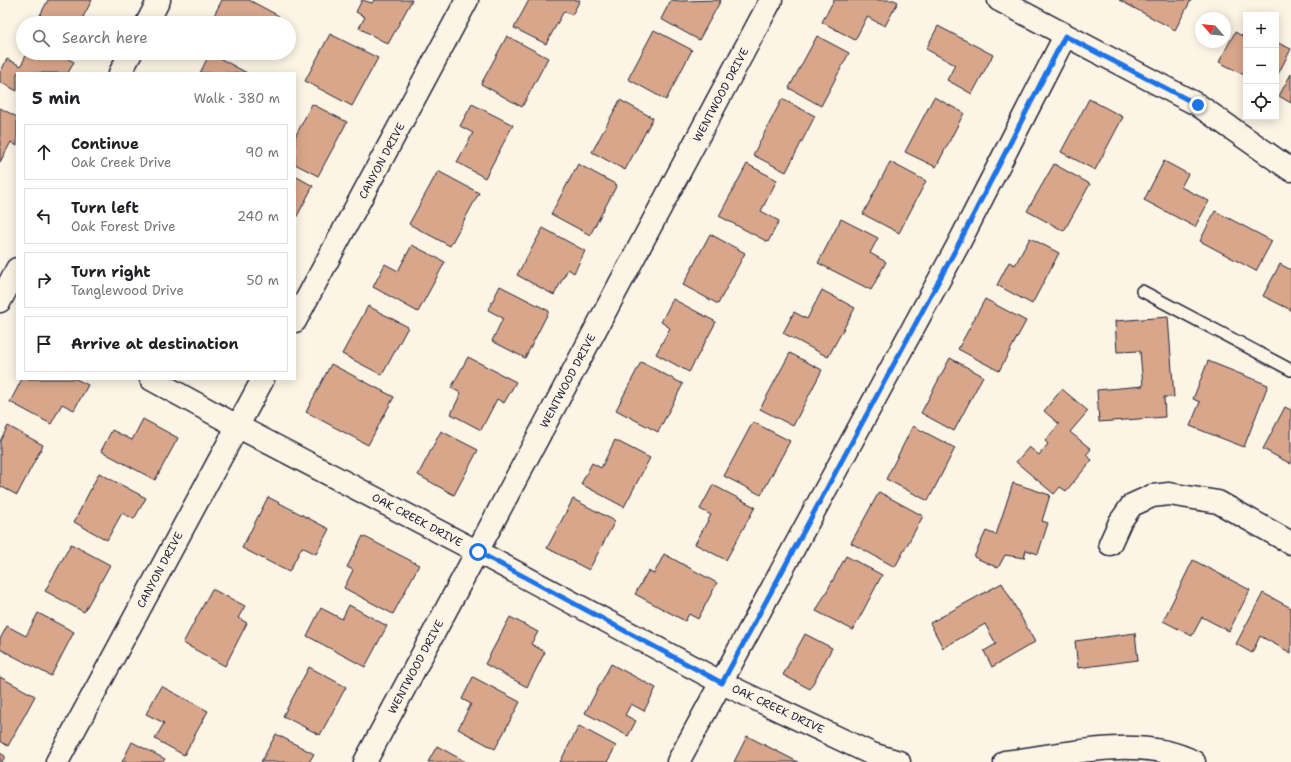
<!DOCTYPE html>
<html lang="en">
<head>
<meta charset="utf-8">
<style>
  :root { --surface:#fff; --page:#f2f2f2; --text:#202124; --muted:#757577; --line:#e0e0e0 }
  body { margin:0; font-family:"Shantell Sans",sans-serif; background:var(--page); color:var(--text) }
  .controls { position:absolute; right:12px; top:12px; display:grid; overflow:hidden; border-radius:0px; box-shadow:0 2px 10px #0003 }
  .controls button { width:36px; height:36px; display:grid; place-items:center; padding:0; border:0; border-bottom:1px solid var(--line); background:var(--surface); color:var(--text); font:20px sans-serif }
  .compass { position:absolute; left:1195px; top:12px; width:36px; height:36px; border-radius:50%; background:var(--surface); box-shadow:0 2px 10px #0003; rotate:298deg }
  .stop { position:absolute; width:12px; height:12px; margin:-9px; border:3px solid #1a73e8; border-radius:50%; background:#fff }
  .stop.end { background:#1a73e8; border-color:#fff; box-shadow:0 1px 4px #0008 }
  .list { margin:0; padding:0; list-style:none }
  h2 { display:flex; justify-content:space-between; align-items:center; height:52px; margin:0; padding:0 16px; font-size:17px }
  h2 small { font-size:13px; font-weight:400; color:var(--muted) }
  .list li { display:grid; grid-template-columns:26px 1fr auto; gap:12px; align-items:center; box-sizing:border-box; height:56px; margin:0 8px 8px; padding:0 8px; border:1px solid var(--line); border-radius:0px }
  .list b { display:block; font-size:15px; white-space:nowrap }
  .list p { margin:0; font-size:13px; white-space:nowrap; color:var(--muted) }
  .list em { font-size:13px; font-style:normal; color:var(--muted) }
  .icon { flex:none; width:22px; height:22px; fill:none; stroke:currentColor; stroke-width:2; stroke-linecap:round; stroke-linejoin:round }
  .map { position:relative; flex:none; width:1291px; height:762px; overflow:hidden }
  .search { position:absolute; background:var(--surface); box-shadow:0 2px 10px #0003; left:16px; top:16px; width:280px; height:44px; display:flex; align-items:center; gap:10px; box-sizing:border-box; padding:0 14px; border-radius:22px; color:var(--muted); font-size:15px }
  .panel { position:absolute; background:var(--surface); box-shadow:0 2px 10px #0003; left:16px; top:72px; width:280px; height:308px; border-radius:0px }
  .map>svg:first-child { display:block }
  .building { fill:#d8a78b; stroke:#22223b }
  .lines { fill:none; stroke-linecap:round; stroke-linejoin:round }
  .service-casing { stroke:#22223b; stroke-width:14 }
  .minor-casing { stroke:#22223b; stroke-width:25 }
  .service { stroke:#fcf5e5; stroke-width:11 }
  .minor { stroke:#fcf5e5; stroke-width:22 }
  .route { stroke:#1a73e8; stroke-width:5 }
  .labels { text-anchor:middle; dominant-baseline:central; stroke-width:4; stroke-linejoin:round; paint-order:stroke }
  .street-label { font-size:11px; fill:#22223b; stroke:#fcf5e5 }
</style>
</head>
<body>
<div class="map">
<svg width="1291" height="762" viewBox="0 0 1291 762">
  <rect width="100%" height="100%" fill="#fcf5e5"/>
  <filter id="ink" filterUnits="userSpaceOnUse"><feTurbulence type="fractalNoise" baseFrequency=".025" numOctaves="2"/><feDisplacementMap in="SourceGraphic" scale="8" xChannelSelector="R" yChannelSelector="G"/><feConvolveMatrix kernelMatrix="1 2 1 2 8 2 1 2 1" color-interpolation-filters="sRGB"/></filter>
  <g filter="url(#ink)">
    <path class="building" d="M48,0H92L83,17L93,23H41L37,21Z
      M222,0H249L279,16L275,23H210Z
      M362,0L372,3L374,0H412L388,44L359,28L365,17L356,12Z
      M529,0H580L572,15L564,11L546,44L514,28Z
      M671,0L680,1L721,0L699,40L661,19Z
      M834,0H894L898,2L885,26L867,17L855,40L822,22Z
      M1119,0H1191L1175,30Z
      M938,26L993,55L972,94L947,80L955,65L926,49Z
      M654,30L692,50L666,100L628,79Z
      M1235,32L1246,38V76L1219,62Z
      M330,34L378,58L352,106L305,81Z
      M507,36L548,58L522,107L481,84Z
      M817,36L849,53L821,106L789,88Z
      M1276,42L1291,49L1276,78Z
      M27,53L38,57L40,53H57L74,62L68,73H17V91L0,82V73L7,59L21,66Z
      M210,53L247,73H200Z
      M1291,74V103L1279,96Z
      M934,97L964,113L936,167L905,152Z
      M782,99L815,116L786,172L753,155Z
      M1089,99L1123,117L1095,170L1061,152Z
      M620,100L653,118L625,170L592,152Z
      M312,104L347,122L318,176L295,164V137Z
      M472,104L513,125L485,178L457,162L473,133L460,126Z
      M0,108L17,117V146L11,142L0,162Z
      M1164,161L1188,174L1181,187L1209,201L1195,227L1144,200Z
      M890,162L926,181L899,233L863,214Z
      M578,164L617,185L590,235L551,214Z
      M747,164L777,180L761,211L779,221L768,242L719,216Z
      M1054,164L1090,184L1064,231L1027,211Z
      M438,171L479,193L450,246L409,224Z
      M295,176L313,186L295,220Z
      M1215,211L1272,241L1256,271L1200,241Z
      M841,219L878,238L870,253L886,262L871,290L818,263Z
      M543,228L585,251L574,273L568,269L554,295L517,275Z
      M710,234L745,253L718,304L683,285Z
      M1030,238L1059,253L1032,304L997,285L1009,262L1015,265Z
      M412,245L445,262L418,312L373,287L385,264L398,271Z
      M1280,264L1291,270V310L1263,296Z
      M500,286L549,311L525,358L492,341L503,318L488,310Z
      M822,290L855,308L828,357L783,333L794,312L807,319Z
      M673,299L716,322L689,372L656,354L670,328L661,322Z
      M985,299L1026,321L999,371L958,349Z
      M368,306L408,327L382,375L342,354Z
      M1168,317L1174,397H1164L1165,417L1099,422L1097,390L1143,386L1140,351L1117,352L1115,321Z
      M790,353L822,370L793,426L760,409Z
      M468,357L516,382L504,403L497,399L481,430L451,414L461,393L451,388Z
      M950,358L983,376L954,431L921,413Z
      M1208,361L1268,385L1244,447L1190,426L1200,402L1193,399Z
      M641,362L683,384L658,432L616,410Z
      M331,364L394,397L368,445L306,412Z
      M22,379H76L88,385L74,410L62,404L51,424L10,402Z
      M1062,389L1088,411L1070,432L1091,449L1086,455L1092,460L1066,491L1060,487L1054,494L1016,462L1029,447L1039,455L1048,444L1045,441L1059,424L1044,411Z
      M1285,407L1291,410V464L1263,449Z
      M143,419L178,438L155,480L101,451L112,430L132,440Z
      M753,422L790,441L761,495L724,476Z
      M8,426L43,445L17,495L0,486V441Z
      M913,426L955,448L928,501L886,479Z
      M441,431L478,450L454,495L418,475Z
      M615,440L650,458L624,507L581,484L592,463L601,468Z
      M99,473L146,498L134,519L122,513L107,540L74,522Z
      M1013,483L1050,495L1042,521L1048,523L1038,554L1026,550L1024,558L1005,555L998,568L974,557L986,531L996,535Z
      M713,485L755,507L726,560L695,544L711,515L700,509Z
      M879,492L923,516L895,567L851,543Z
      M268,497L329,529L316,554L302,547L289,572L242,548Z
      M573,499L615,521L589,570L547,548Z
      M363,536L419,565L393,614L344,588L353,570L347,567Z
      M71,544L110,565L84,612L45,591Z
      M664,554L717,583L698,619L689,614L685,621L635,594L648,571L654,574Z
      M846,556L882,575L853,630L816,611Z
      M1193,560L1250,590L1229,631L1202,617L1192,636L1163,621Z
      M1002,583L1035,642L992,667L984,651L996,644L985,624L943,648L930,623Z
      M212,589L245,606L238,618L247,623L225,666L183,643Z
      M1263,593L1291,608V653L1260,636L1252,653L1236,644Z
      M349,605L387,626L365,667L307,636L321,608L342,619Z
      M38,613L74,632L51,676L0,649V639L7,626L26,636Z
      M510,617L538,632L531,644L545,652L527,687L485,664Z
      M1135,633L1138,660L1078,668L1075,641Z
      M805,634L832,648L810,689L783,675Z
      M611,664L656,688L644,711L631,704L625,715L636,721L628,736L585,713Z
      M309,667L346,687L320,735L283,716Z
      M0,677L35,696L8,746L0,741Z
      M473,677L520,702L495,749L458,729L471,704L462,699Z
      M161,686L208,711L184,755L155,739L164,723L146,714Z
      M579,726L616,746L607,762H560Z
      M276,734L314,754L309,762H261Z
      M747,736L798,762H734Z
      M132,742L165,759L163,762H122Z
      M437,746L466,762H428Z
      M0,753L5,756L2,762H0Z"/>
    <g class="lines">
      <defs>
        <path id="service" d="M1142,291L1291,370"/>
        <path id="minor" d="M999,0L1198,105L1291,170
          M147,23L159,0
          M120,73L131,53
          M0,301L17,269
          M295,321L467,0
          M151,379L237,426L478,552L722,683L872,754L899,762
          M1110,544L1120,522L1132,505L1152,496L1169,494L1218,502L1291,543
          M57,762L263,379
          M365,762L771,0
          M678,762L958,245L1065,36
          M1005,762C1061,755 1141,734 1194,762"/>
      </defs>
      <use href="#service" class="service-casing"/>
      <use href="#minor" class="minor-casing"/>
      <use href="#service" class="service"/>
      <use href="#minor" class="minor"/>
    </g>
  </g>
  <g class="lines" filter="url(#ink)">
    <path class="route" d="M478,552L722,683L958,245L1065,36L1198,105"/>
  </g>
  <g class="labels">
    <g class="street-label">
      <text transform="translate(721 95) rotate(-62)">WENTWOOD DRIVE</text>
      <text transform="translate(382 161) rotate(-62)">CANYON DRIVE</text>
      <text transform="translate(568 381) rotate(-62)">WENTWOOD DRIVE</text>
      <text transform="translate(417 520) rotate(28)">OAK CREEK DRIVE</text>
      <text transform="translate(160 570) rotate(-62)">CANYON DRIVE</text>
      <text transform="translate(416 667) rotate(-62)">WENTWOOD DRIVE</text>
      <text transform="translate(778 709) rotate(25)">OAK CREEK DRIVE</text>
    </g>
  </g>
</svg>
<div class="controls">
<button>+</button>
<button>−</button>
<button><svg class="icon" aria-label="locate" viewBox="0 0 24 24"><circle cx="12" cy="12" r="6"/><path d="M12 2v4M12 18v4M2 12h4M18 12h4"/></svg></button>
</div>
<svg class="compass" viewBox="-18 -18 36 36"><path d="M0-13l5 13h-10z" fill="#e53935"/><path d="M0 13l5-13h-10z" fill="#757577"/></svg>
<div class="stop" style="left:478px;top:552px"></div>
<div class="stop end" style="left:1198px;top:105px"></div>
<div class="search"><svg class="icon" aria-label="search" viewBox="0 0 24 24"><circle cx="10" cy="10" r="6"/><path d="M15 15l6 6"/></svg>Search here</div>
<section class="panel">
<h2>5 min<small>Walk · 380 m</small></h2>
<ul class="list">
<li><svg class="icon" aria-label="ahead" viewBox="0 0 24 24"><path d="M12 20V5M6 11l6-6 6 6"/></svg><div><b>Continue</b><p>Oak Creek Drive</p></div><em>90 m</em></li>
<li><svg class="icon" aria-label="left" viewBox="0 0 24 24"><path d="M17 20v-9H6M10 6l-5 5 5 5"/></svg><div><b>Turn left</b><p>Oak Forest Drive</p></div><em>240 m</em></li>
<li><svg class="icon" aria-label="right" viewBox="0 0 24 24"><path d="M7 20v-9h11M14 6l5 5-5 5"/></svg><div><b>Turn right</b><p>Tanglewood Drive</p></div><em>50 m</em></li>
<li><svg class="icon" aria-label="arrive" viewBox="0 0 24 24"><path d="M6 21V4h12l-3 4 3 4H6"/></svg><div><b>Arrive at destination</b></div></li>
</ul>
</section>
</div>
</body>
</html>
